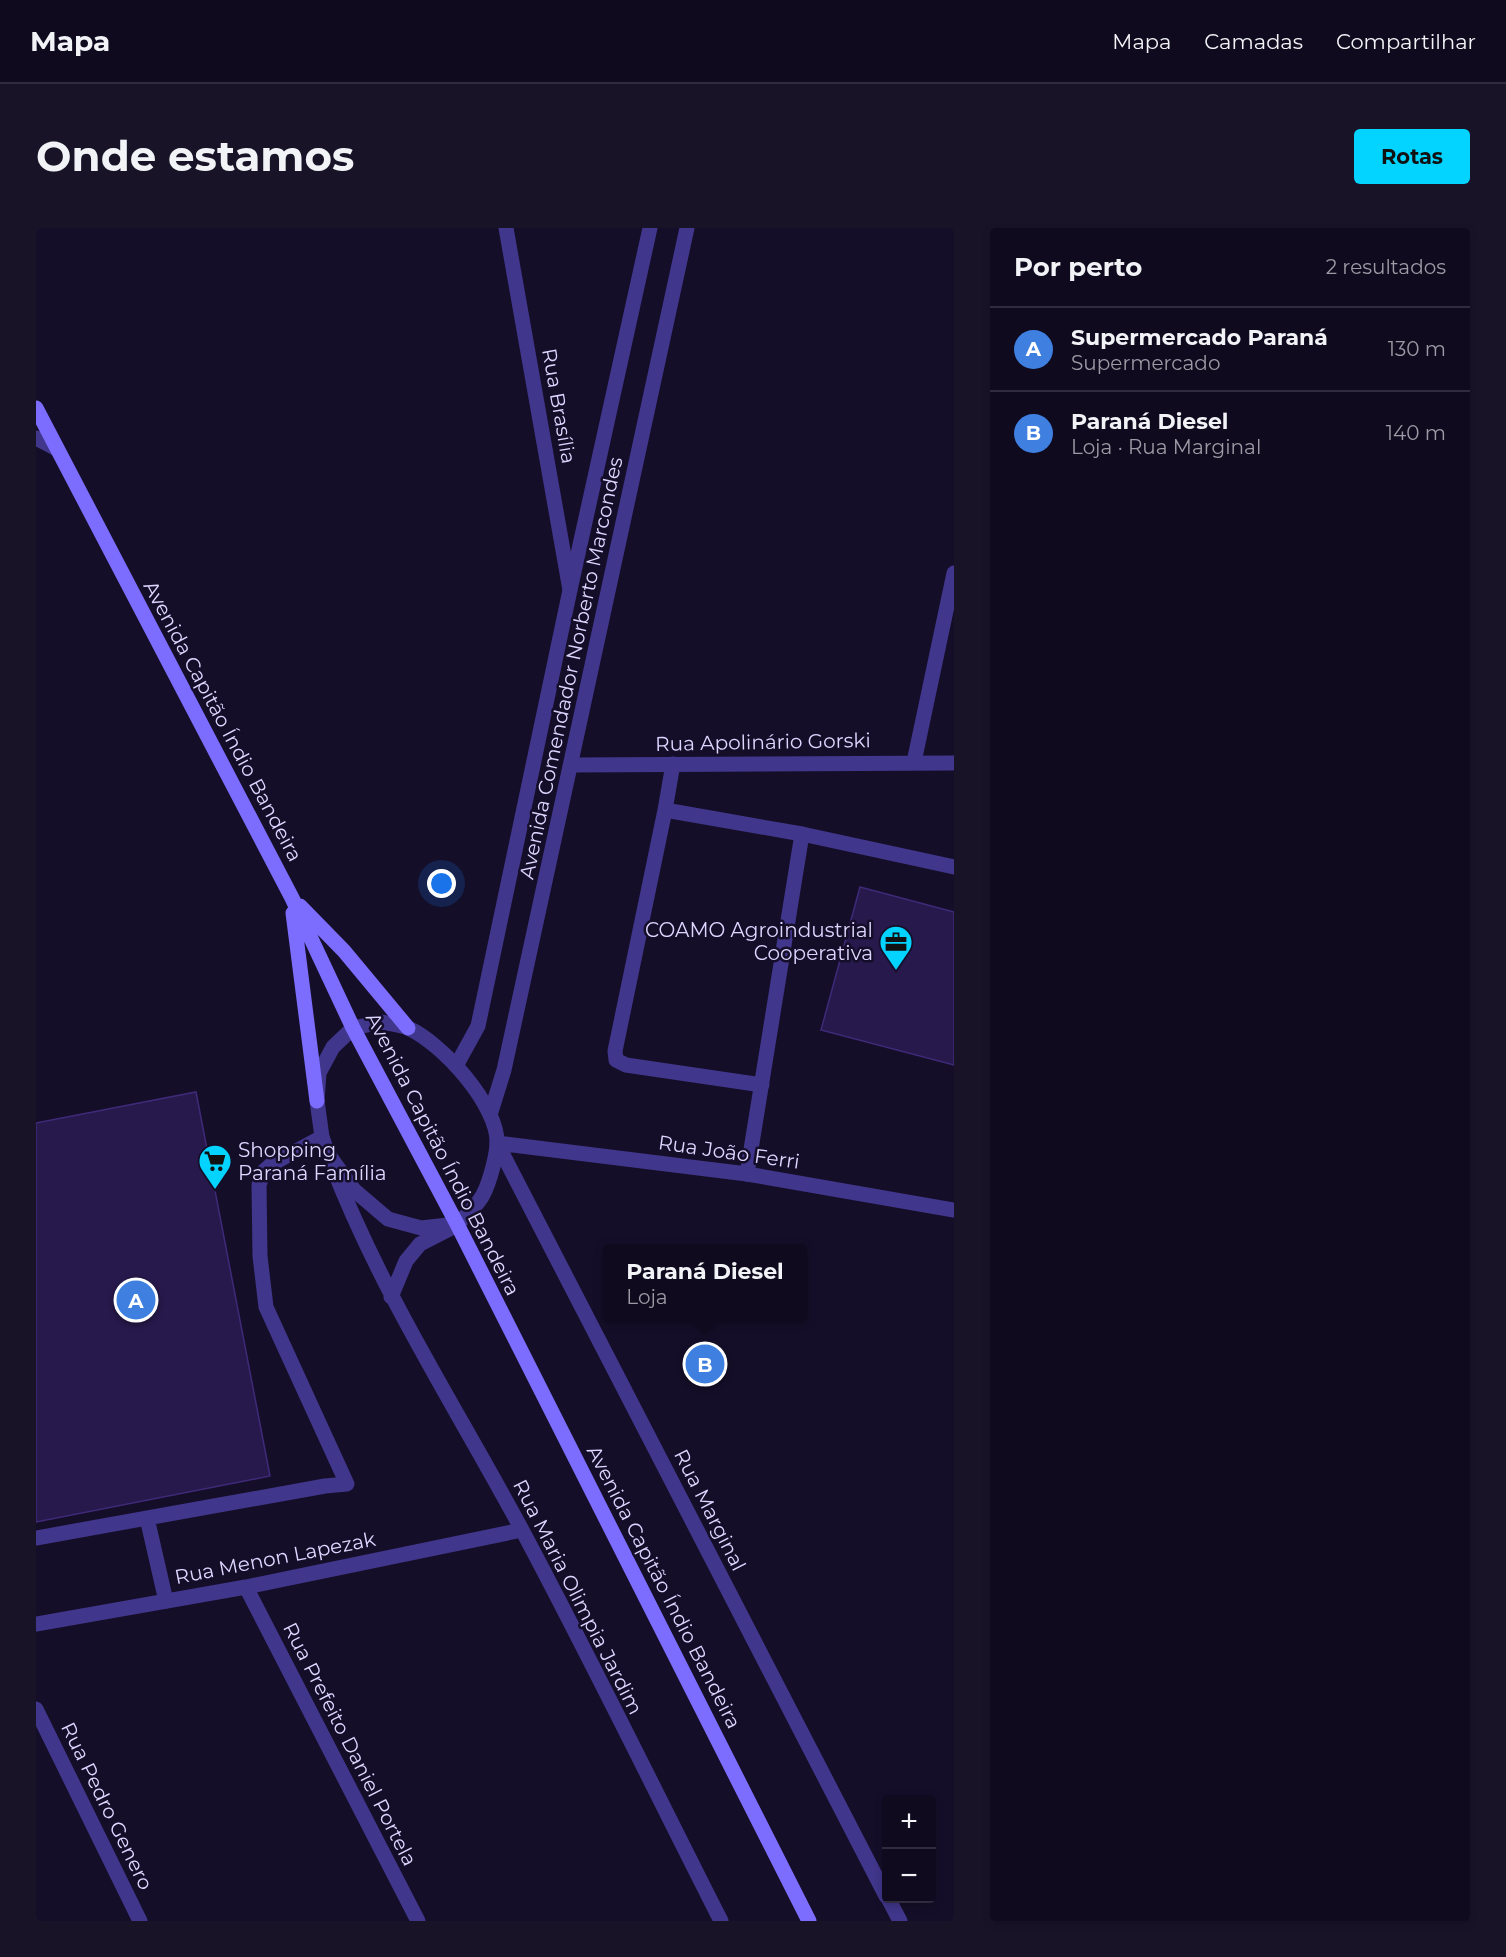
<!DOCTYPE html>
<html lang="pt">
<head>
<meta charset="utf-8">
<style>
  :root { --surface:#100a1f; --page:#191328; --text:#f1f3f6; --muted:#9c9aa4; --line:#302b3d; --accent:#02d3ff }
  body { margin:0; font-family:Montserrat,sans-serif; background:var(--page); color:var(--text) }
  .controls { position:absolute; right:18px; bottom:18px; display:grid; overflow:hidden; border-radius:6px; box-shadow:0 3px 9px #0003 }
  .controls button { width:54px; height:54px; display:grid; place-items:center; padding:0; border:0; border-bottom:2px solid var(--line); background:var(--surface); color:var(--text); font:30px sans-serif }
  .you { position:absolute; left:406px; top:656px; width:21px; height:21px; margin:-15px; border:4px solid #fff; border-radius:50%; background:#1a73e8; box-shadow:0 0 0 9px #1a73e833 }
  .badge { display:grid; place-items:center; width:39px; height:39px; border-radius:50%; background:var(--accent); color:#fff; font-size:20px; font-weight:700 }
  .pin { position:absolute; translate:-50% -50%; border:3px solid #fff; box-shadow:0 2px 6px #0006 }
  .popup { position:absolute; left:567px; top:1016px; width:204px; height:78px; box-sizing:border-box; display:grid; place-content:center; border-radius:6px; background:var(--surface); filter:drop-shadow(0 2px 4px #0005); font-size:20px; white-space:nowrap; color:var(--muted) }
  .popup b { font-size:22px; color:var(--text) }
  .popup::after { content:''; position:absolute; left:50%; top:100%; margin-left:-12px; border:12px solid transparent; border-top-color:var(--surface) }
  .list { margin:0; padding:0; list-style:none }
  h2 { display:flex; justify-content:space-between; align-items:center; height:78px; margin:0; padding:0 24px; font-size:26px }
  h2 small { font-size:20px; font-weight:400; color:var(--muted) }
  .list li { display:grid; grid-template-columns:39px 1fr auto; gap:18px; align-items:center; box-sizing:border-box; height:84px; padding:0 24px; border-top:2px solid var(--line) }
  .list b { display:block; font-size:22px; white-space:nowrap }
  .list p { margin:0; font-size:20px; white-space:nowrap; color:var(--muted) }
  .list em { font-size:20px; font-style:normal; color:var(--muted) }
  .map { position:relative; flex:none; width:918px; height:1693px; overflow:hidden; border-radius:6px }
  header { display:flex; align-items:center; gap:36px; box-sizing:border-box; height:84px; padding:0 30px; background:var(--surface); border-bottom:2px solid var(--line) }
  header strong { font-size:28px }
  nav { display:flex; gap:33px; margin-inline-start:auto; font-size:21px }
  .intro { display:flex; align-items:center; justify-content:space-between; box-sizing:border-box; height:144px; padding:0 36px }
  h1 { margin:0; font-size:42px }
  .button { padding:15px 27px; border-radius:6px; background:var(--accent); color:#111; font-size:21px; font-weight:700 }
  main { display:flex; gap:36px; padding:0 36px }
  aside { flex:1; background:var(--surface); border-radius:6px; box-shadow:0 3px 9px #0003 }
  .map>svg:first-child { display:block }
  .building { fill:#27194b; stroke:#3f2a79; stroke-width:1.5 }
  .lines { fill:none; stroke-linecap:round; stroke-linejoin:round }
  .service { stroke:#40368b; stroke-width:15 }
  .minor { stroke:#40368b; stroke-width:15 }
  .tertiary { stroke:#40368b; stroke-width:15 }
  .secondary { stroke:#7c6dff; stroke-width:15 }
  .labels { text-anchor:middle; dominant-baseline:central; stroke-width:5; stroke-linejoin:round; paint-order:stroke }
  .street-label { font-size:20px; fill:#ded6ff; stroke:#150e29 }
  .poi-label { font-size:20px; fill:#ded6ff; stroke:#150e29; text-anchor:end }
</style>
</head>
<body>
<header>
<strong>Mapa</strong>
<nav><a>Mapa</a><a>Camadas</a><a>Compartilhar</a></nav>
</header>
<div class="intro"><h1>Onde estamos</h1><a class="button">Rotas</a></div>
<main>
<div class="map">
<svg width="918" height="1693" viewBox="0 0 918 1693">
  <rect width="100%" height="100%" fill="#150e29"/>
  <path class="building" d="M824,659L918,684V837L785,802Z
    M160,864L234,1248L0,1294V895Z"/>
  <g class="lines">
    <path class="service" d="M0,210L21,221
      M637,536L629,582L766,606
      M629,582L579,823L580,832L590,837L726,857
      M711,946L766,606L918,639
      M111,1290L130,1373
      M0,1310L289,1258L311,1256L230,1079L224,1028L223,957L228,943L236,936L286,909"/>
    <path class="minor" d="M470,0L534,362
      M878,534L918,345
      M536,537L918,535
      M461,915L850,1668
      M461,915L711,946L918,982
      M296,937C346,1066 421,1181 486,1302C555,1431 619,1563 685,1693
      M355,1069L370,1033L384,1016L421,997
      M210,1359L382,1693
      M0,1396L210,1359L486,1302
      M0,1481L104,1693
      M852,1670L864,1693"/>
    <path class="tertiary" d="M346,794C354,796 365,797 372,800C406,815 463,878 461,916C460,931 452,962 443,973C437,981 429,989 421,996L385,1000L352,991L318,962L292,926L286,909L281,873L283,845L297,819L317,800Z
      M420,838L442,798L534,362L614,0
      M454,887L468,842L651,0"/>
    <path class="secondary" d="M0,180L256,670L317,800L421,996L773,1693
      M264,678L308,723L372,800
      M257,685L281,873"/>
  </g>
  <defs>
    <symbol id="office-pin" viewBox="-11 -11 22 30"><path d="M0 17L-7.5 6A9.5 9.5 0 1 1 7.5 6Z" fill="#02d3ff" stroke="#150e29"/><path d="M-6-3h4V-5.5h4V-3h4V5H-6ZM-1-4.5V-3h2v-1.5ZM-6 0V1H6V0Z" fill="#111"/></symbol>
    <symbol id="supermarket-pin" viewBox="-11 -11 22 30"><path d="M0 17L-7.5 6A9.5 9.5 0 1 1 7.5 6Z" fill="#02d3ff" stroke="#150e29"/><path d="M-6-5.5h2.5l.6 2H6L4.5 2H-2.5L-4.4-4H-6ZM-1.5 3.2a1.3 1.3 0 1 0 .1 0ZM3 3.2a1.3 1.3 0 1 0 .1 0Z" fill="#111"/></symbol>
  </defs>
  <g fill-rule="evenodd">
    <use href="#office-pin" x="841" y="695" width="38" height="52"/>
    <use href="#supermarket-pin" x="160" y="914" width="38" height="52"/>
  </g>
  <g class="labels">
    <g class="street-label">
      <text transform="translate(523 178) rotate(80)">Rua Brasília</text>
      <text transform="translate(535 440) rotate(-78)">Avenida Comendador Norberto Marcondes</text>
      <text transform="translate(187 493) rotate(62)">Avenida Capitão Índio Bandeira</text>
      <text transform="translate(727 514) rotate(-1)">Rua Apolinário Gorski</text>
      <text transform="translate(693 924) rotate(8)">Rua João Ferri</text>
      <text transform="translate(407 926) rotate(63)">Avenida Capitão Índio Bandeira</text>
      <text transform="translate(674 1282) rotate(63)">Rua Marginal</text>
      <text transform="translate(239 1330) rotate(-11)">Rua Menon Lapezak</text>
      <text transform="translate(628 1359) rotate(63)">Avenida Capitão Índio Bandeira</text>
      <text transform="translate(542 1369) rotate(63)">Rua Maria Olimpia Jardim</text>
      <text transform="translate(314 1516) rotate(63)">Rua Prefeito Daniel Portela</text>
      <text transform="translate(71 1578) rotate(64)">Rua Pedro Genero</text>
    </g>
    <g class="poi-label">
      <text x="837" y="702">COAMO Agroindustrial<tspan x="837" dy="23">Cooperativa</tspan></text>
      <text x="202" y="922" text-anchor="start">Shopping<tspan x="202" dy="23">Paraná Família</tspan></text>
    </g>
  </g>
</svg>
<div class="controls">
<button>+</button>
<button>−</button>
</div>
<div class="you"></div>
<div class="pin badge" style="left:100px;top:1072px;background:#3f7fe0">A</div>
<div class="pin badge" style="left:669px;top:1136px;background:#3f7fe0">B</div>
<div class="popup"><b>Paraná Diesel</b>Loja</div>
</div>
<aside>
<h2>Por perto<small>2 resultados</small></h2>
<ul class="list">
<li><span class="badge" style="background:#3f7fe0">A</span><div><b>Supermercado Paraná</b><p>Supermercado</p></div><em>130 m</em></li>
<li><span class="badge" style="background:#3f7fe0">B</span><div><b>Paraná Diesel</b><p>Loja · Rua Marginal</p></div><em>140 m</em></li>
</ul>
</aside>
</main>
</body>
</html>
